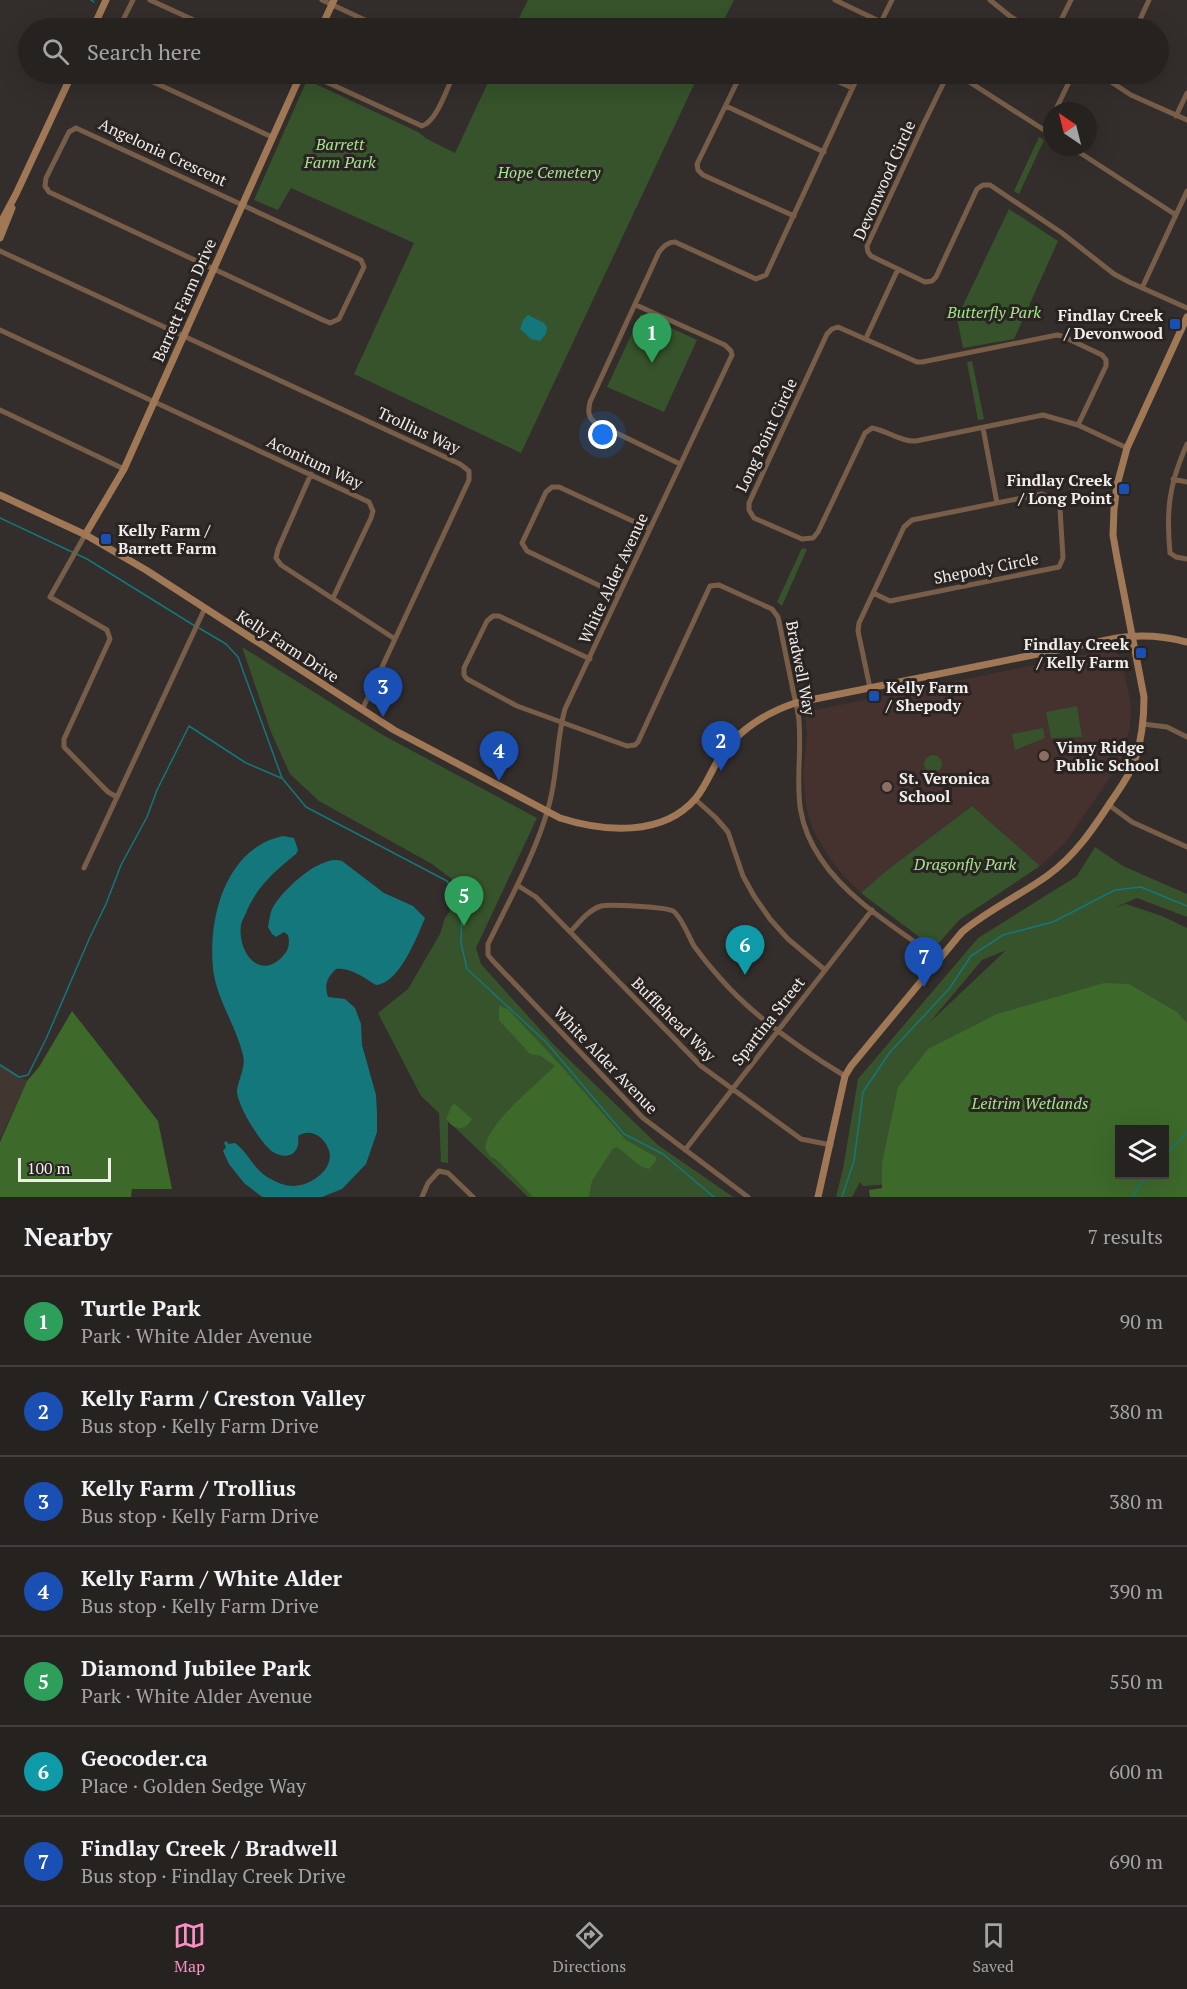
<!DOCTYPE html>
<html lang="en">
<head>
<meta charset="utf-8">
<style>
  :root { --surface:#262220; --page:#2e2a29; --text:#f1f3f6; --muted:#a4a4a5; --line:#423f3e; --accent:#fb8fc5 }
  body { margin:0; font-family:"PT Serif",serif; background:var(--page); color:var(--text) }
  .controls { position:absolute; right:18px; bottom:18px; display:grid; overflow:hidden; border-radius:0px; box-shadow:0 6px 24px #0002 }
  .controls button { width:54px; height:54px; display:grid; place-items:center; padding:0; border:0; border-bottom:2px solid var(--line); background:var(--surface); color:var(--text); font:30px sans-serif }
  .compass { position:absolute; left:1043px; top:102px; width:54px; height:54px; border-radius:50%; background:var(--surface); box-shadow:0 6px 24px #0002; rotate:325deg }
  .scale { position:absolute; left:18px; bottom:15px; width:93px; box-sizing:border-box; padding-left:6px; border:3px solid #f1edeb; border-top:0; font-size:16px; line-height:21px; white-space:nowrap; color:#f1edeb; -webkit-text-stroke:4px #292422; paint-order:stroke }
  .you { position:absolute; left:603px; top:435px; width:21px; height:21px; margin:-15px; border:4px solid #fff; border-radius:50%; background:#1a73e8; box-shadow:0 0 0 9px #1a73e833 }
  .badge { display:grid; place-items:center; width:39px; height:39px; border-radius:50%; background:var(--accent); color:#fff; font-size:20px; font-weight:700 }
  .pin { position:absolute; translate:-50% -50px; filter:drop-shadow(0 2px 3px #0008) }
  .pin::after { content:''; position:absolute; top:32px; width:21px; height:18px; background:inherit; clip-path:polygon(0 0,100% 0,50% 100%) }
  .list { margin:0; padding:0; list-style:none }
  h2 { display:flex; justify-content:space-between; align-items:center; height:78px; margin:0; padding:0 24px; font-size:26px }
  h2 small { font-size:20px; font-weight:400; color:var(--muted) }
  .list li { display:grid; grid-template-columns:39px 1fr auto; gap:18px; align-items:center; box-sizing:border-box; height:90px; padding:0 24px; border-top:2px solid var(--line) }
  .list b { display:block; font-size:22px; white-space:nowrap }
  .list p { margin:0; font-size:20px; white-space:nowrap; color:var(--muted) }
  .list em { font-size:20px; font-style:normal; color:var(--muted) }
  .icon { flex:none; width:33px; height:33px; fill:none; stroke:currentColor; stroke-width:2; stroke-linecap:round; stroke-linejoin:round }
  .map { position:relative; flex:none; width:1187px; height:1197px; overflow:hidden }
  .search { position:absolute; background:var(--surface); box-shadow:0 6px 24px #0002; left:18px; right:18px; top:18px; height:66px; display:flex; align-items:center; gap:15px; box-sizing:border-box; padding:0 21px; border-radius:33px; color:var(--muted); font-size:22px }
  .sheet { height:708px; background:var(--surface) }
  nav { display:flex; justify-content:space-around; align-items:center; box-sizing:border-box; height:84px; border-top:2px solid var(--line); background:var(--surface); font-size:16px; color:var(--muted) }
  nav a { display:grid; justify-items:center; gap:3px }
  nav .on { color:var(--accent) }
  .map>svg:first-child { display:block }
  .built { fill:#423631 }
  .education { fill:#45312e }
  .green { fill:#36532b; fill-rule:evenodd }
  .forest { fill:#3d692b; fill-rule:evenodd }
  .water { fill:#14777b }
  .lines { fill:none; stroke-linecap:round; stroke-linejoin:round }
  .stream { stroke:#14777b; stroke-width:1.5 }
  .street { stroke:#785e48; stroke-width:5 }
  .secondary { stroke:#a07855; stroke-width:7 }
  .transit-dot { fill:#1a4fb4; stroke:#292422; stroke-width:2 }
  .education-dot { fill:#8d6e63; stroke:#292422; stroke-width:2 }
  .labels { text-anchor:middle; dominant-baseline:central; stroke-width:6; stroke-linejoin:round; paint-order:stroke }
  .park-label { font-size:16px; font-style:italic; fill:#a4e48c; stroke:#292422 }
  .street-label { font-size:16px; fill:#f1edeb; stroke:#292422 }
  .poi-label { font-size:16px; font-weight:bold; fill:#f1edeb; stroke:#292422; text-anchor:start }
</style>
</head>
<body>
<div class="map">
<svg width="1187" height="1197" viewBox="0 0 1187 1197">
  <rect width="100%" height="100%" fill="#332e2b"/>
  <path class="built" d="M0,1063L27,1081L0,1139Z"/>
  <path class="education" d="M1112,649L1121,657L1131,705L1130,727L1119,765L1065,843L1040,866L972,806L886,871L861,893L843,875L830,859L814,832L807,811L803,775L807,735L805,712Z"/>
  <path class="green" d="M528,0H734L720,28H514Z
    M492,74H699L521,453L354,374L414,243L291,188L278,210L254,200L307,80L418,132L427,139L455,153Z
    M1039,137L1044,140L1019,194L1014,191Z
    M1009,209L1058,241L1014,339L963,348L957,318Z
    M641,314L697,340L664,412L607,387Z
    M972,361L984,419L978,420L967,362Z
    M802,548L807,549L782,606L777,602Z
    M242,647L381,734L537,818L476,948L481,964L555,1046L658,1145L733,1197H528L448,1121V1163L441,1162L439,1113L421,1096L378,1013L408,989L440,934L445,918L465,889L432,864L319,801L290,774L271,732Z
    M1077,706L1082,737L1051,738L1046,712Z
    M1043,728L1045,738L1015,750L1012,734Z
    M924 764a9 9 0 1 1 18 0a9 9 0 1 1-18 0Z
    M972,806L1040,866L959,920L939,943L930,945L861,893L886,871Z
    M1095,847L1123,866L1187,894V917L1137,898L1114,908L1126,904L1162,916L1187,928V1035L885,1183L880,1185L863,1186L860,1182L852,1197H836L843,1169L858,1079L978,938L1077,876ZM1004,951V952L929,1023L982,960Z"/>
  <path class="forest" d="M1104,983L1129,984L1177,1012L1187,1023V1197H870L869,1190L882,1188V1163L898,1087L928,1049L997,1014ZM1120,1130H1164V1174H1120Z
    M499,1006L508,1009L563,1068L626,1140L656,1157V1161L649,1169C635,1166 628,1153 616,1147L612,1150L592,1181L589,1197H533L497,1160L490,1156L485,1149C486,1124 536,1085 555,1066L541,1056L530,1054L499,1020Z
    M72,1011L158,1121L172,1189H132L131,1197H0V1142L27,1081L39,1067Z
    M455,1104L472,1119C465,1132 454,1130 446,1119L452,1105Z"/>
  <path class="water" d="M528,315L544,323L547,327L546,334L540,341L531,339L520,329L523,320Z
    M283,836L294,838L298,850L296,854C276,870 259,885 248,908C246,914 242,920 241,925C237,951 259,982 283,956C289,949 290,944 288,935L284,932L276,937L272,934L268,927C269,921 270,914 272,909C281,891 321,853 342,861L384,893L413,906L425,918C417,937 399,984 376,985C364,978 351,967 336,969C327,978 324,984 328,997L345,999L355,1008L361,1024L362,1045L376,1095L377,1113V1132L366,1164L342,1189L322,1197H262L244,1183L229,1164L223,1151L226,1147L224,1143L226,1141L229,1144L235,1143C249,1153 254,1171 271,1179C278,1183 285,1186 293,1186C311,1186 337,1168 328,1148C323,1136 310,1128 298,1136C301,1153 288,1161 273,1152C261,1144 236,1104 237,1090C239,1078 246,1067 243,1055C236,1025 216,999 213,968C208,917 226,848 283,836Z"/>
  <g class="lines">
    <path class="stream" d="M91,0L94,2
      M0,518L87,559L195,626
      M199,628L226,644L238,657L282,778L306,807L447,881L462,906L461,943L467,969L546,1042L624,1134L663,1154L714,1197
      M0,1065L19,1077L28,1075L46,1039L90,937L106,904L121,865L147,817L157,790L189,726L246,763L281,778
      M1164,1156L1187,1133
      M842,1197L854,1161L863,1092L890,1052L949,989L971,956L1003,935L1053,922L1115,890L1141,887L1187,906
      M1133,1197L1146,1174"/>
    <path class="street" d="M150,0L211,28
      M322,0L382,28
      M835,0L881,22
      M990,0L1011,17L1029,28
      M119,28L133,0
      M878,28L892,0
      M1057,28L1071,0
      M1136,28L1149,0
      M136,74L272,137
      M309,74L422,126C437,121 447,88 454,74
      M741,74L697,164L698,170L703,175L794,216
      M822,74L852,88
      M1099,74L1131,95L1187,120
      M1112,82L1116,74
      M726,106L824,152
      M1055,111L1073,74
      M1176,116L1187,93
      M76,128L361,260L364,267L339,319L330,323L323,320L49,192L45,186L46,178L69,132Z
      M1045,130L1052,118
      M1052,135L957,74H951L946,78L923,125L867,246L868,252L871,256L925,282L932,281L936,277L977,189L983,185H990L1062,233L1114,274L1129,282L1187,308
      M1071,147L1176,215
      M0,251L460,464L469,471V480L362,710
      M1142,288L1187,191
      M636,305L725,345L731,351L732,355L565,709C556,741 558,773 549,805C537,851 509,901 488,944V955L493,961L643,1118L748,1197
      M0,330L369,502L373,511L371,518L333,598
      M866,338L898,269
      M0,410L124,469
      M1078,425L1106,366V360L1102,355L1062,336L1057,335L922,362H917L838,327L832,329L827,334L749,503V510L754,518L802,539L813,538L818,532L865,433L872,428C888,431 901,442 916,441L1043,415L1078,425L1127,448
      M983,428L997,503
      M1187,444C1169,484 1166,510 1170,553L1176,557L1187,559
      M680,464L594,422C588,416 588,411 590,402L659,252C664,246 668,242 675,242L756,279L766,275L859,74
      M311,474L278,549L276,558L281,565L395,639
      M1173,479L1187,482
      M85,535L50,597L107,630L110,639L64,739V747L108,792L117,797
      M619,595L527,551L522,543L546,492L552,487H559L650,529
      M590,659L499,616H493L487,621L464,668V675L467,679L517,706L627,746L635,745L638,742L710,586L719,585L772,609L778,617C783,640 787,662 792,685C794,697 798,709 799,721C803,774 787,809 821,859C848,900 899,930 939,959
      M870,688L858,631L859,623L904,527L912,520L1042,494L1056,500L1060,509L1063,558L1059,567L890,601L873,593
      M1143,724L1167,727L1187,737
      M695,799L716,818L728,832L743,876L754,896L770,919L788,939L825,970
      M1109,805L1132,822L1187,847
      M84,868L205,608
      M517,885L536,897L701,1066L801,1139L831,1145
      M570,932C579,923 588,910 601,906C609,904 667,907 673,911C681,916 689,937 694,946C702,957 711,968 720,978C753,1016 802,1050 845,1076
      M685,1150L872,910
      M422,1197L428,1183L439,1171L448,1173L473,1197"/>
    <path class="secondary" d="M93,28L106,0
      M321,28L334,0
      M0,224L16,194L72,74
      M0,238L12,208
      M0,495L86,535L146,570L394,730L560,818C604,832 663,837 696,798C705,787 710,774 717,762C735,732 763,714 795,703L1117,638C1141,634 1164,636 1187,642
      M85,535L124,469L301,74
      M818,1197L845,1076L851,1066L962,932C988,910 1019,896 1047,876C1075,856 1093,829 1112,800C1120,788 1130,775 1135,760C1142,739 1144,719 1144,697L1117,558L1113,535L1114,509L1117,485L1127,448L1187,317"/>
  </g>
  <g class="transit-dot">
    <rect x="1169" y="318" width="12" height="12" rx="3"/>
    <rect x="1118" y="483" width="12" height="12" rx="3"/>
    <rect x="100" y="533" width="12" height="12" rx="3"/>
    <rect x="1135" y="647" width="12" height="12" rx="3"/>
    <rect x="868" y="690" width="12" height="12" rx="3"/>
  </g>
  <g class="education-dot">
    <circle cx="1044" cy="756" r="6"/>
    <circle cx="887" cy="787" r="6"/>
  </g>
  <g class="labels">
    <g class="park-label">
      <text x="340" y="144">Barrett<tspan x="340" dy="18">Farm Park</tspan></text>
      <text x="549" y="172">Hope Cemetery</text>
      <text x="994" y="312">Butterfly Park</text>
      <text x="965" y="864">Dragonfly Park</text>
      <text x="1030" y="1103">Leitrim Wetlands</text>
    </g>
    <g class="street-label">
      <text transform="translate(163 152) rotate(25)">Angelonia Crescent</text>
      <text transform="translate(884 180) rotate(-66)">Devonwood Circle</text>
      <text transform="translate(184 300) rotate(-66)">Barrett Farm Drive</text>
      <text transform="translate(419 430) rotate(25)">Trollius Way</text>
      <text transform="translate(766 435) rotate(-65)">Long Point Circle</text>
      <text transform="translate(315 462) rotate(25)">Aconitum Way</text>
      <text transform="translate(986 568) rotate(-11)">Shepody Circle</text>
      <text transform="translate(613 578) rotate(-65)">White Alder Avenue</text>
      <text transform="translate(288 646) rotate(33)">Kelly Farm Drive</text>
      <text transform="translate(801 668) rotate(79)">Bradwell Way</text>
      <text transform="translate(674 1019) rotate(45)">Bufflehead Way</text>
      <text transform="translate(768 1021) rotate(-52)">Spartina Street</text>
      <text transform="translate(606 1060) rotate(46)">White Alder Avenue</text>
    </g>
    <g class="poi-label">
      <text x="1163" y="315" text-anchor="end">Findlay Creek<tspan x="1163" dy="18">/ Devonwood</tspan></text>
      <text x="1112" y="480" text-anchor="end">Findlay Creek<tspan x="1112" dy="18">/ Long Point</tspan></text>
      <text x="118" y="530">Kelly Farm /<tspan x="118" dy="18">Barrett Farm</tspan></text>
      <text x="1129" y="644" text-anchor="end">Findlay Creek<tspan x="1129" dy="18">/ Kelly Farm</tspan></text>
      <text x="886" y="687">Kelly Farm<tspan x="886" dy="18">/ Shepody</tspan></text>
      <text x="1056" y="747">Vimy Ridge<tspan x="1056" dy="18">Public School</tspan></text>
      <text x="899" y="778">St. Veronica<tspan x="899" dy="18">School</tspan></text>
    </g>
  </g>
</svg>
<div class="controls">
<button><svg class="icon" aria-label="layers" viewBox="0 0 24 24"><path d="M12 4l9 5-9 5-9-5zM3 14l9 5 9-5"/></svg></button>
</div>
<svg class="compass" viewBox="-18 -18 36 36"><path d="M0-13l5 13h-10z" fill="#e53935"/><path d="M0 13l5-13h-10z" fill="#a4a4a5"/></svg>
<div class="scale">100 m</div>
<div class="you"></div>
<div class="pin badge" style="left:652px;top:363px;background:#2e9e5b">1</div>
<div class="pin badge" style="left:721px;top:771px;background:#1a4fb4">2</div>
<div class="pin badge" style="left:383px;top:717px;background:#1a4fb4">3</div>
<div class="pin badge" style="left:499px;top:781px;background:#1a4fb4">4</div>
<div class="pin badge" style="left:464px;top:926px;background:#2e9e5b">5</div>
<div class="pin badge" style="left:745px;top:975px;background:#0f9aa8">6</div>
<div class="pin badge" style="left:924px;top:987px;background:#1a4fb4">7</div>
<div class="search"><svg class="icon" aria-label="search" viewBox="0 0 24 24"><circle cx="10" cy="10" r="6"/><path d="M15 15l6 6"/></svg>Search here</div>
</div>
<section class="sheet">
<h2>Nearby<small>7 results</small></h2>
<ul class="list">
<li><span class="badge" style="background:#2e9e5b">1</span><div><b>Turtle Park</b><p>Park · White Alder Avenue</p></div><em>90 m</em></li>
<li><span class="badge" style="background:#1a4fb4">2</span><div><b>Kelly Farm / Creston Valley</b><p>Bus stop · Kelly Farm Drive</p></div><em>380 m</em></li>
<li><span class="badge" style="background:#1a4fb4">3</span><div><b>Kelly Farm / Trollius</b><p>Bus stop · Kelly Farm Drive</p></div><em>380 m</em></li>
<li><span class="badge" style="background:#1a4fb4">4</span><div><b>Kelly Farm / White Alder</b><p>Bus stop · Kelly Farm Drive</p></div><em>390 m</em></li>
<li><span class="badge" style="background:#2e9e5b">5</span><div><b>Diamond Jubilee Park</b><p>Park · White Alder Avenue</p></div><em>550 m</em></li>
<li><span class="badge" style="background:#0f9aa8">6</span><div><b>Geocoder.ca</b><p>Place · Golden Sedge Way</p></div><em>600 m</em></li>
<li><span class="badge" style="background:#1a4fb4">7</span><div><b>Findlay Creek / Bradwell</b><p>Bus stop · Findlay Creek Drive</p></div><em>690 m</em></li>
</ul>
</section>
<nav>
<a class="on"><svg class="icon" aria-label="map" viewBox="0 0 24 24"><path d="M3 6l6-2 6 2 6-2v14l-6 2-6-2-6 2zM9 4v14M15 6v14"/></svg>Map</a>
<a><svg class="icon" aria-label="directions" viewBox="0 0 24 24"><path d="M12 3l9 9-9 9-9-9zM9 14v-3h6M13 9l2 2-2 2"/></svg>Directions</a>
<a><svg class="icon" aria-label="saved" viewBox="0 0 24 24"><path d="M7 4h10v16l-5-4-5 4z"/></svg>Saved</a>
</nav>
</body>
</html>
